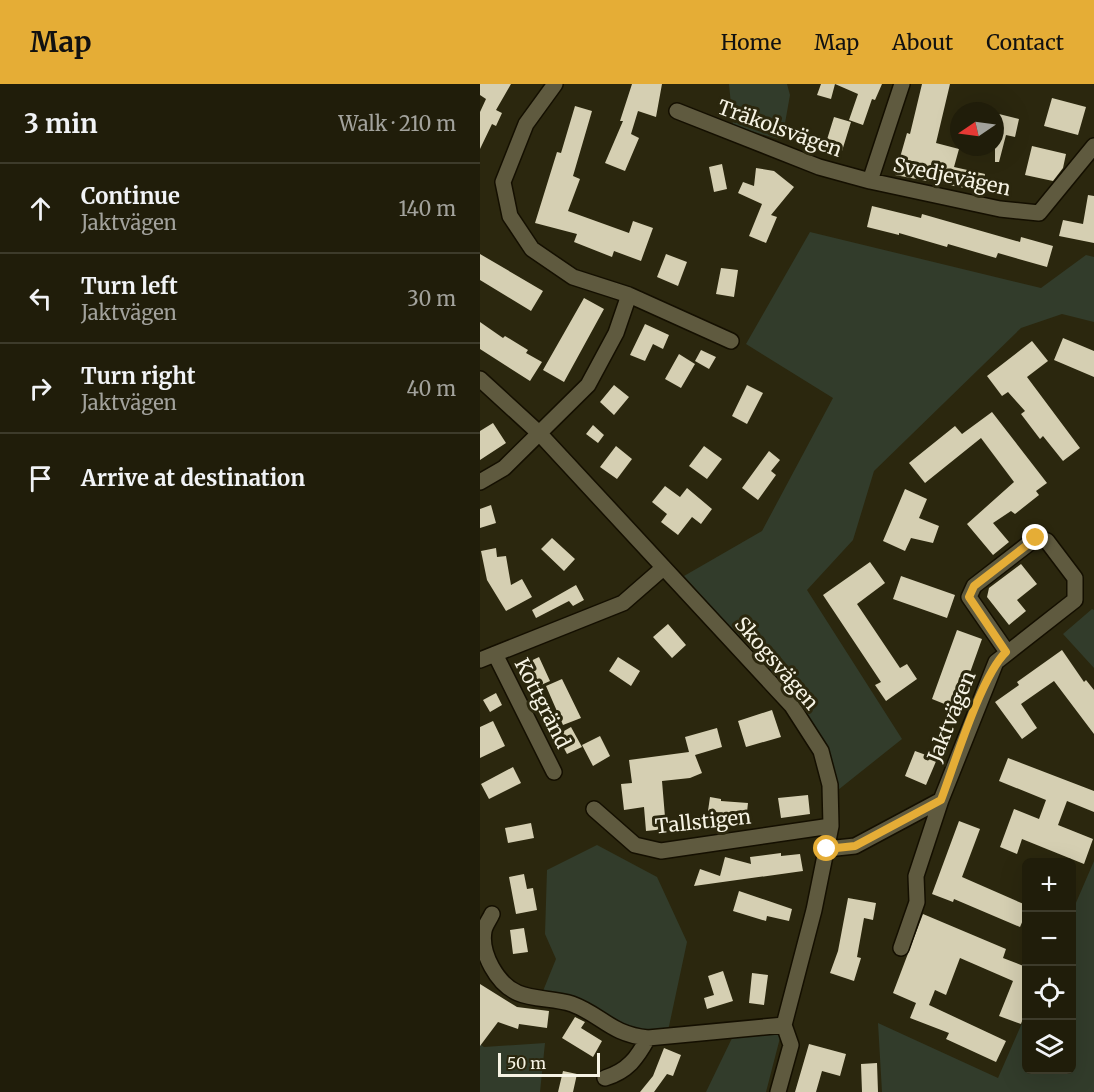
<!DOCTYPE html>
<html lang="en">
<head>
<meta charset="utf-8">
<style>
  :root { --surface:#201d0a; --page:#2d2a18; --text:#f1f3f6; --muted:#a2a29c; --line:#3d3b2b; --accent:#e5ad36 }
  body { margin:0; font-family:Merriweather,serif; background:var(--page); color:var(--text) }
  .controls { position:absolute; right:18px; bottom:18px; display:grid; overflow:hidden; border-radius:9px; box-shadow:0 6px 24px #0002 }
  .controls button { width:54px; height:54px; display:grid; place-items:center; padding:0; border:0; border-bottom:2px solid var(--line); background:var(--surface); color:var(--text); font:30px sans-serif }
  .compass { position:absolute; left:470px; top:18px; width:54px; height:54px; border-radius:50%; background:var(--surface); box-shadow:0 6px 24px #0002; rotate:257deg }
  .scale { position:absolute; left:18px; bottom:15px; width:102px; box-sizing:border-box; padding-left:6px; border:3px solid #f6f3e4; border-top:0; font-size:16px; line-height:21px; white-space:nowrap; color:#f6f3e4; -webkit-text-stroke:4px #2b270e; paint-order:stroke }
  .stop { position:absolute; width:18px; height:18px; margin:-14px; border:4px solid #e5ad36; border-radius:50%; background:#fff }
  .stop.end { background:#e5ad36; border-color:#fff; box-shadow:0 2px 6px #0008 }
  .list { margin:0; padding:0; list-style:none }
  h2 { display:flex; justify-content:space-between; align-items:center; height:78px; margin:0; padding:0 24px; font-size:26px }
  h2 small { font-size:20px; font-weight:400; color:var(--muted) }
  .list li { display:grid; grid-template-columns:39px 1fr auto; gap:18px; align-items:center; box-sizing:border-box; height:90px; padding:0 24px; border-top:2px solid var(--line) }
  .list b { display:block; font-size:22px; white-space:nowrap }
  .list p { margin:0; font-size:20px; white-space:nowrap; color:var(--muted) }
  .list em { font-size:20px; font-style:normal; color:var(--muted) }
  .icon { flex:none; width:33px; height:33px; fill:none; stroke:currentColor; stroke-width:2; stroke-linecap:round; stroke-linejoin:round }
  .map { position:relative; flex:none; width:614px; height:1008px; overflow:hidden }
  header { display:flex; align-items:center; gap:36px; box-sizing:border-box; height:84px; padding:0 30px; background:var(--accent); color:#111 }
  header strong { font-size:28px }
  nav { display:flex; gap:33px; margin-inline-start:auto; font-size:21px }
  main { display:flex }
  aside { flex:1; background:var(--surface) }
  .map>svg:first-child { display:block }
  .green { fill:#323c2b }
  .building { fill:#d5cfb2 }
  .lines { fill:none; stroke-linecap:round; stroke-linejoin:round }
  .street-casing { stroke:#140f00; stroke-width:18 }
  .street { stroke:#5f5a3f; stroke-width:15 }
  .route { stroke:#e5ad36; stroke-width:8 }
  .labels { text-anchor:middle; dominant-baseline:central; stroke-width:6; stroke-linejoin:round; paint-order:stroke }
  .street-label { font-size:20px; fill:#f6f3e4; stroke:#2b270e }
</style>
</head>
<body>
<header>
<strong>Map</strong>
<nav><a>Home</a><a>Map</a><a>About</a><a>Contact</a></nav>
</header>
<main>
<aside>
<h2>3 min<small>Walk · 210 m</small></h2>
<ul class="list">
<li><svg class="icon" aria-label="ahead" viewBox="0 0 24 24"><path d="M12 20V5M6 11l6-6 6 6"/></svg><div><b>Continue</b><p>Jaktvägen</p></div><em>140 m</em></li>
<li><svg class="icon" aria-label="left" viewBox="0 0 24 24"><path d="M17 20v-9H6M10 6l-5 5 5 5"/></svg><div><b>Turn left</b><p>Jaktvägen</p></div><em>30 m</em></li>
<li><svg class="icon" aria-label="right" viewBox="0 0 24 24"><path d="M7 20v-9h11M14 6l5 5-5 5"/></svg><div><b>Turn right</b><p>Jaktvägen</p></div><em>40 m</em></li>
<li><svg class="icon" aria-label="arrive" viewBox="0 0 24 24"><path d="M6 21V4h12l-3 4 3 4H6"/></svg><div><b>Arrive at destination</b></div></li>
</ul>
</aside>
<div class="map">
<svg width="614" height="1008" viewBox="0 0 614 1008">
  <rect width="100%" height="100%" fill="#2b270e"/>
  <path class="green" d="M249,0H307L310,11L302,56L253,42Z
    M330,148L561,204L606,171L614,173V238L582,230L541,244L394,387L373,456L327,506L422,655L358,706L348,666L314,616L204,492L282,447L353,314L266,260Z
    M612,525L614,526V584L583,550Z
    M117,761L177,793L207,858L188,947L146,945L85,912L63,907L76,875L65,850L67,786Z
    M614,777V1008H402L398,939L518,994L546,930V986H592V828Z
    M254,950H301L286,1008H226Z
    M65,959L60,1008H0V960L4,963Z"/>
  <path class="building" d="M0,0H31L16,26L22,29L16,42L12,40L0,65V28L6,15L0,11Z
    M152,0H182L176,33L158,27L151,50L159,54L145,87L125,79L143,37H140Z
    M341,0H355L351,15L337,11Z
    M355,0H402L395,16L392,15L383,41L369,36L378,10Z
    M442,0H470L456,59L479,65L474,83L505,90L501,107L415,91L427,49L430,50Z
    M572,14L606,23L598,51L564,42Z
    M95,22L112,27L93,92L100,95L88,127L149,149L153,137L173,144L161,177L134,167L132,173L94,158L97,150L55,139L77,68L81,69Z
    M515,29L539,35L535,53L526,51L519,78H515Z
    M354,33L371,38L362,67L345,62Z
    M552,62L586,70L583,84L573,97L545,91Z
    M242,80L247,105L234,108L229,83Z
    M276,84L294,87L314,103L291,131L297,133L286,159L269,152L282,120L258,109L263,98L274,102Z
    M608,111L614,112V159L579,152L583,136L603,140Z
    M392,122L441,134L442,130L540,158L541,153L573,162L567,183L518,169L516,174L468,160L467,163L419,149V151L387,143Z
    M0,170L63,207L51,227L0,196Z
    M186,170L207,178L198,202L177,193Z
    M241,184L258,186L254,213L236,210Z
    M104,214L124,225L84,298L63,286Z
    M0,238L23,254L25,252L48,266L46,269L62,278L50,297L0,265Z
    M165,240L189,251L183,265L173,260L165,277L150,271Z
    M583,254L614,267V293L574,276Z
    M552,257L568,277L547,293L600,364L583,377L563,352L560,355L541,330L545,327L528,308L522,312L507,292Z
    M221,266L236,273L229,285L215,277Z
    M199,270L215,280L201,304L185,295Z
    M134,301L149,313L134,331L120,318Z
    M267,301L283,309L267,340L252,332Z
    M512,328L567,399L556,407L559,411L535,430L531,427L513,439L529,458L513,471L487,440L534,398L501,354L445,399L429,379L475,342L482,350Z
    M13,339L26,359L0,376V347Z
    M113,341L124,351L118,359L106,350Z
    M136,362L152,375L137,395L120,383Z
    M224,362L242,375L227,395L209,382Z
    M289,367L300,376L291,387L296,391L278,416L262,404Z
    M185,402L200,413L207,404L232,425L221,440L212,433L198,451L181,438L187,430L172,418Z
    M425,405L447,415L439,434L459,442L453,459L431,454L425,467L403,457Z
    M11,421L16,439L0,444V425Z
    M72,454L95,475L84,487L61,465Z
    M16,464L17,473L26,472L31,501L42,495L52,513L26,527L7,496L1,467Z
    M390,478L405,499L377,520L420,584L427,580L437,595L406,617L395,601L401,598L343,511Z
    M541,480L557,500L537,516L546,527L529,541L507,513L509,504Z
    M421,492L475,511L467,534L413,515Z
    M96,501L104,516L93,522L89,517L56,534L52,526Z
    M188,540L206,561L192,574L173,553Z
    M477,546L502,555L477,625L452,615Z
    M582,566L604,598L606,596L614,606V650L574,597L541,620L557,644L542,655L515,618L539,601L537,598Z
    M59,573L70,597L52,605L42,581Z
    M138,573L160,587L151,602L129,587Z
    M82,595L101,634L83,641L66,602Z
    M16,609L22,621L10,628L3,616Z
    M292,626L301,653L266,663L258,637Z
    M13,637L25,662L0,674V643Z
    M91,643L102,663L87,670L77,651Z
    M237,644L242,663L215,671L222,689L210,694L182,697L186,745L166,747L164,723L144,726L141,700L152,699L149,676L209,668L205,653Z
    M120,652L130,672L113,682L102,661Z
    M435,667L457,675L446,701L425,692Z
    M528,674L614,707V728L587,717L578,741L613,755L604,780L542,755L537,770L520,763L534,725L559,735L566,716L519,697Z
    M33,683L41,699L9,715L1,700Z
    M328,711L330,730L301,734L298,714Z
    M230,713L241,715V717L268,719L266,737L243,736L244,729L228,727Z
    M479,737L500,745L482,793L546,821V829L540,843L474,815L473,818L452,810Z
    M51,739L54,754L28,759L25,744Z
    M301,769V772L320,770L323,787L214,802L220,785L240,792L245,773L271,780L270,773Z
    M44,790L47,805L53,804L57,826L36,830L29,793Z
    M259,807L312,825L309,837L287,832L286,837L253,827Z
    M368,814L396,819L393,836L384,834L377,873L381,874L374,897L350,889L358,867Z
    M443,830L526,865L523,874L546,883V926L541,940L519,932L533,897L480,874L466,911L455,906L449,921L526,957L516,978L466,955L469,949L430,934L436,919L413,909Z
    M44,844L48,868L33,870L30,846Z
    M243,887L253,917L227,925L224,914L234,911L228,892Z
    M272,889L288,891L284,921L269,919Z
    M0,900L37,923L69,927L67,944L39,940L38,945L18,938L0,962Z
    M95,933L105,938L101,944L122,957L113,973L82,954Z
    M329,960L366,970L360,992L342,987L336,1008H315Z
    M184,964L201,971L193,992L187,990L174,1008H160L173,992Z
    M397,979L398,1008H382L381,980Z
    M83,987L97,990L93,1008H78Z"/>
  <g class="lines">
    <defs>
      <path id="street" d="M422,0L390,97L520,125L559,129L614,62
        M197,27L339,83L390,97
        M149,211L251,257
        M0,295L60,350L312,622L341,667L350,701L351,742L334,826L304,941L311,961L298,1008
        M0,398L24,384L108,301L136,249L149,211L93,193L52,165L30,132L23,98L46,40L75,0
        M15,570L74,688
        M0,576L143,519L182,485
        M114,725L155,761L181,767L351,742
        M347,765L375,762L461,716L516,578L595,516V494L567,457L556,454L494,502L489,513L527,568
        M12,830C10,835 5,841 4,847C0,869 17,900 38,909C54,916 75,914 92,920C122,931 130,950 168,954L304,941
        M421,864L437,818L436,792L461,716
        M125,994C148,987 157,974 168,954"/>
    </defs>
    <use href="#street" class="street-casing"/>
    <use href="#street" class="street"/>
  </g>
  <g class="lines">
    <path class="route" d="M347,765L375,762L461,716C475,679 501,592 526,568L489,513L494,502L556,454"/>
  </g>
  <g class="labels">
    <g class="street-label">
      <text transform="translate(300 44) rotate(20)">Träkolsvägen</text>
      <text transform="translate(472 92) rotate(12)">Svedjevägen</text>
      <text transform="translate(297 579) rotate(49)">Skogsvägen</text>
      <text transform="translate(63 619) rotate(63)">Kottgränd</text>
      <text transform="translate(471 632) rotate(-68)">Jaktvägen</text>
      <text transform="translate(223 737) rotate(-6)">Tallstigen</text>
    </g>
  </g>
</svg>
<div class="controls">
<button>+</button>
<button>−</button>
<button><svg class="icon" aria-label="locate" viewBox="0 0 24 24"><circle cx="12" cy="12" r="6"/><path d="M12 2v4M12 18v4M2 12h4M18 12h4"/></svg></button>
<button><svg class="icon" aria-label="layers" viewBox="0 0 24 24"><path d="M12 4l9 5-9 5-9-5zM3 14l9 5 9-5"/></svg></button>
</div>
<svg class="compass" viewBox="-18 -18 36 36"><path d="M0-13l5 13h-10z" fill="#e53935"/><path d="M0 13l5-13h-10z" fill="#a2a29c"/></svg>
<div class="scale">50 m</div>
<div class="stop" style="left:347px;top:765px"></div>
<div class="stop end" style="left:556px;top:454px"></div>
</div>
</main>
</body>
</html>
